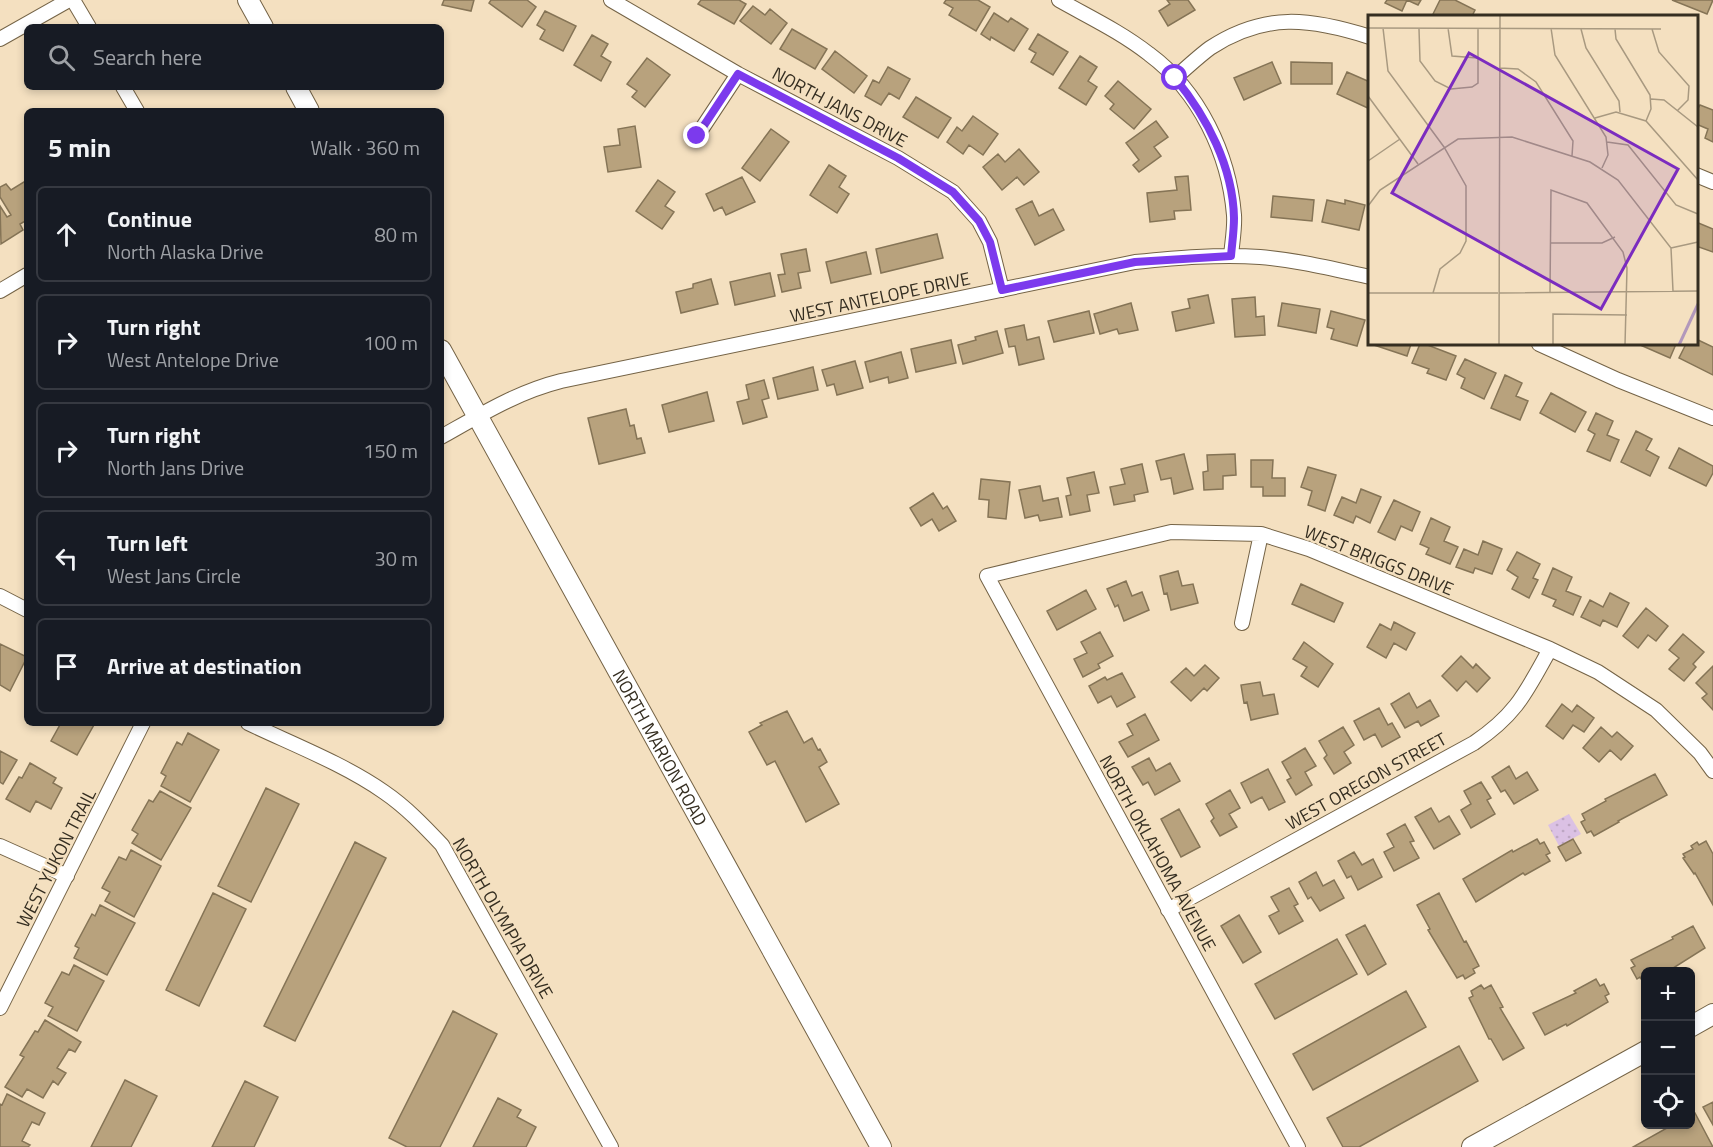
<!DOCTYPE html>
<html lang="en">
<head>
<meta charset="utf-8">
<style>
  :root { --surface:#171b24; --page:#20242c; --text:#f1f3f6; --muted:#9ea1a6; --line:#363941 }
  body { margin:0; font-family:"Titillium Web",sans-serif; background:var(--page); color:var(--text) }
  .controls { position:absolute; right:18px; bottom:18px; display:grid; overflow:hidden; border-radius:9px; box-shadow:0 3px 9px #0003 }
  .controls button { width:54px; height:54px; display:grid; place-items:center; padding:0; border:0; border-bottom:2px solid var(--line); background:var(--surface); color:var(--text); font:30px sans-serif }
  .stop { position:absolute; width:18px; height:18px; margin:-14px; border:4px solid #7c3aed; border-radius:50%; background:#fff }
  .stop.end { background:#7c3aed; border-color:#fff; box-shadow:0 2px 6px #0008 }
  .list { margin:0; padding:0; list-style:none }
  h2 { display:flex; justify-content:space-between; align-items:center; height:78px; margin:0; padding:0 24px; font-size:26px }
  h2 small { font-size:20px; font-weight:400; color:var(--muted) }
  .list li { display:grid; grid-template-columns:39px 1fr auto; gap:18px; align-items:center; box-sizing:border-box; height:96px; margin:0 12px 12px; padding:0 12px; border:2px solid var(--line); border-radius:9px }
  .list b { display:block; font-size:22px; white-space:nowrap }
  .list p { margin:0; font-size:20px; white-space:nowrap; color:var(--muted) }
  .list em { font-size:20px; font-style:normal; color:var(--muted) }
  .icon { flex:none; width:33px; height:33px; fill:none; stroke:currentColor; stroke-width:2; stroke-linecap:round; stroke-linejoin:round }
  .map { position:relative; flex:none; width:1713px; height:1147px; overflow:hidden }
  .search { position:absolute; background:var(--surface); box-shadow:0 3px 9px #0003; left:24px; top:24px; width:420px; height:66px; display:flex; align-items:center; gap:15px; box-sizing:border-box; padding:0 21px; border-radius:9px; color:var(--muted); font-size:22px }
  .panel { position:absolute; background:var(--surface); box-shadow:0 3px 9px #0003; left:24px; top:108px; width:420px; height:618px; border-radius:9px }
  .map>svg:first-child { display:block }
  .park { fill:url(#park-dots) }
  .building { fill:#b8a27d; stroke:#857456; stroke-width:1.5 }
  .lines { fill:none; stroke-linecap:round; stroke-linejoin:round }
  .street-casing { stroke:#746346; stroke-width:16 }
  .secondary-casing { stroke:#746346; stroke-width:22 }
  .street { stroke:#fff; stroke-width:14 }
  .secondary { stroke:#fff; stroke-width:20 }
  .route { stroke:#7c3aed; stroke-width:8 }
  .labels { text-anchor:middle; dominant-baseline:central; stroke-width:4.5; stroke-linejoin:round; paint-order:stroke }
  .street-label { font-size:18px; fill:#352e21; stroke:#f4e0c0 }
  .inset-river { fill:none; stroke:#b298bb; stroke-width:3 }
  .inset-road { fill:none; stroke:#a89980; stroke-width:1.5 }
  .view { fill:#7b2cbf; fill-opacity:0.15; stroke:#7b2cbf; stroke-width:3 }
  .inset-edge { fill:none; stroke:#352e21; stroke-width:3 }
</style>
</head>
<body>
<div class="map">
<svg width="1713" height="1147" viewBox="0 0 1713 1147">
  <defs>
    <pattern id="park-dots" width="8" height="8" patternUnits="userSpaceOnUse" patternTransform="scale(1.5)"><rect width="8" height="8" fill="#dbc1e4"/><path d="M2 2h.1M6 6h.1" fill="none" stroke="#bda6c3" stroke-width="1.8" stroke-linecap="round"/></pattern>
  </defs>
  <rect width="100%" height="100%" fill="#f4e0c0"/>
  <path class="park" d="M1569,814L1581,834L1559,846L1548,825Z"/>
  <path class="building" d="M444,0H474L471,11L442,5Z
    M491,0H527L536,7L522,27L489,3Z
    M701,0H739L746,4L734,24L698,4Z
    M946,0H978L990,7L976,31L949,15L953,8L944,3Z
    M1167,0H1188L1195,10L1168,26L1159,11L1170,4Z
    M1387,0H1421L1418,5L1407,0L1402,11L1385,3Z
    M1440,0H1455L1475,10L1472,16H1438L1433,14Z
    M1672,0H1713L1707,14Z
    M753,6L765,15L770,9L787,23L771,44L740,21Z
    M545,11L576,26L563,51L540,39L545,30L537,25Z
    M994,13L1008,22L1011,18L1028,29L1014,51L991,37L990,40L981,34Z
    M792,29L827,49L815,69L780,49Z
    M1038,34L1068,52L1053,75L1031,62L1036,53L1029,49Z
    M592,35L608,44L601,56L611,62L601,81L574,65Z
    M835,51L867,76L854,93L822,69Z
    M1080,56L1097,67L1088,81L1097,87L1086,105L1059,88Z
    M647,58L670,75L645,107L632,97L637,91L627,84Z
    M1272,62L1281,83L1244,100L1234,78Z
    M1291,62L1332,63V84H1291Z
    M888,67L910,79L899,99L889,93L881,105L865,96L873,80L879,83Z
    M1347,72L1370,82V109L1337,94Z
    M1118,81L1151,109L1134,129L1110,109L1114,104L1105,96Z
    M916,97L951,118L938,138L903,117Z
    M1700,105L1713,110V142L1705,138L1708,129L1696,124V112Z
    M973,116L998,134L983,155L969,145L963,154L947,142L957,127L962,131Z
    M1156,121L1168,137L1154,147L1161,156L1139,172L1133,165L1139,160L1126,143Z
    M635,126L641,167L608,172L604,147L620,145L618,129Z
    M771,129L789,142L760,181L742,168Z
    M1019,149L1039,172L1024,185L1017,177L1002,190L983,167L998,154L1005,162Z
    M829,165L846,176L839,187L849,194L837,213L810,195Z
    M1188,176L1191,210L1174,211L1175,219L1150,222L1147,193L1177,190L1175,177Z
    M742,177L755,202L726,215L722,207L714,211L706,194Z
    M27,180V220L20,224L23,230L1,244L0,206L7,217L11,215L0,197V187L6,184L11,190Z
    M658,180L675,192L665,206L674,212L662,229L636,211Z
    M1273,196L1314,200L1312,221L1271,217Z
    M1327,200L1345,204V200L1365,205L1359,230L1322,222Z
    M1032,201L1039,216L1053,209L1064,230L1035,245L1016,209Z
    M1696,222L1713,229V252L1696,246Z
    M937,234L943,258L881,273L876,249Z
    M806,249L810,271L798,273L801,288L782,292L778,275L785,274L781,254Z
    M866,252L871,274L831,283L826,262Z
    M770,273L775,296L735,305L730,282Z
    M711,279L718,304L681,313L676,292L693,288V284Z
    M1208,295L1214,323L1176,331L1172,312L1190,308L1188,299Z
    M1255,297L1256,317L1264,316L1265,335L1235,337L1232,299Z
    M1131,303L1138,330L1119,334L1117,329L1100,334L1094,314Z
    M1282,303L1320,309L1316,333L1278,326Z
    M1089,311L1094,333L1054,342L1048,321Z
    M1331,311L1365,320L1357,346L1331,339L1334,329L1327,327Z
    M1024,325L1027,340L1039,337L1044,359L1019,365L1015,346L1009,347L1005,329Z
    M997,331L1003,353L963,364L958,345L976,340L975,337Z
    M1370,338V344H1411L1407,356L1368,343Z
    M1696,339L1713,347V375L1679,358L1686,344H1696Z
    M951,340L956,363L916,372L911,349Z
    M1420,344H1425L1456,356L1446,380L1427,373L1429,369L1412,363Z
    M1638,344H1676L1670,358Z
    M901,352L908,378L889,383L888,377L870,382L865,362Z
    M1465,359L1496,373L1484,399L1461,388L1465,378L1457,374Z
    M855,361L863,388L837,395L834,384L827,386L822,370Z
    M813,367L818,390L778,399L773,378Z
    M1505,375L1522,383L1516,396L1528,401L1520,420L1491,408Z
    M764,380L769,398L762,400L767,417L743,424L737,402L749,399L746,385Z
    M707,392L714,421L669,432L662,405Z
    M1551,393L1586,412L1575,432L1540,413Z
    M626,409L630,426L634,425L637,439L641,438L645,453L599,464L588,418Z
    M1596,413L1613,421L1607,435L1619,440L1610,461L1587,451L1595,434L1588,430Z
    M1636,431L1652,439L1646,450L1659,457L1650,476L1621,462Z
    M1679,448L1713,466V473L1706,486L1669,468Z
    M1184,454L1193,489L1174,494L1171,478L1161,480L1156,461Z
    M1235,454L1236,475L1223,476V489L1204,490L1203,472L1208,471L1207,455Z
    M1251,460H1273L1272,478H1285V496H1263V487H1251Z
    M1142,464L1148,492L1134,495L1135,501L1114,505L1110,487L1125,484L1121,469Z
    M1308,467L1336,475L1325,511L1308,505L1312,491L1301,487Z
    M1094,472L1099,493L1087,495L1090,511L1070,515L1066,496L1071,495L1067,478Z
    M981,479L1010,482L1006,519L988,517L989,500L979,499Z
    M1040,486L1043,501L1058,498L1062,517L1040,521L1038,515L1025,518L1019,490Z
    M1361,489L1381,497L1370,523L1356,516L1353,523L1334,515L1342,497L1356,503Z
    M933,493L943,509L947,506L956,521L939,531L932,519L921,526L910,508Z
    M1394,500L1420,512L1412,531L1401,526L1395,540L1378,532Z
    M1431,518L1450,527L1444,541L1458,547L1450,564L1426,554L1429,548L1420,544Z
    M1483,541L1502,549L1492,574L1475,568L1473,573L1456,567L1464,549L1478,555Z
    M1517,552L1540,564L1533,578L1538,580L1529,598L1512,589L1518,577L1507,570Z
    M1553,568L1572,577L1566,591L1581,597L1573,615L1553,606L1556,600L1542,594Z
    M1178,571L1182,586L1193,584L1198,603L1171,610L1167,593L1164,594L1160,576Z
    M1126,581L1132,596L1142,592L1149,610L1124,621L1118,605L1115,607L1107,589Z
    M1301,584L1343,603L1334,622L1292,604Z
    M1086,590L1096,609L1057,630L1047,611Z
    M1610,593L1629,603L1617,627L1603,620L1600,626L1581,617L1590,600L1603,607Z
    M1646,608L1668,626L1656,641L1648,635L1638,648L1623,636Z
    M1394,622L1415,633L1406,650L1394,643L1386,658L1367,647L1380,624L1391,630Z
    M1100,632L1113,656L1098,664L1100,668L1083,677L1074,659L1087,653L1081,642Z
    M1683,634L1704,652L1693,664L1696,667L1684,681L1669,669L1679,658L1669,650Z
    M1304,642L1333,664L1318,687L1301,676L1307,667L1293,659Z
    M0,644L27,657L10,691L0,685Z
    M1461,656L1473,668L1476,664L1490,678L1477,692L1466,681L1457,691L1442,676Z
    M1205,665L1219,678L1207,691L1204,688L1191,701L1171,682L1186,668L1194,676Z
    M1713,666V710L1702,698L1707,694L1696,683Z
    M1122,673L1135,697L1117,707L1111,696L1098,703L1089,686L1105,677L1107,680Z
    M1260,682L1263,696L1274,694L1278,714L1251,720L1247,702L1244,703L1241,685Z
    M1409,693L1417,708L1430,700L1439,716L1421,726L1418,721L1405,728L1391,704Z
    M1562,704L1572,712L1577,705L1594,718L1584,732L1573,725L1563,739L1546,726Z
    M1379,708L1388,725L1392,723L1400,737L1382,747L1375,734L1364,740L1354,721Z
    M787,711L804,743L812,738L818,750L820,749L827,762L819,767L839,804L806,822L775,761L767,765L749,732L762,725L760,723Z
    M1145,714L1159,740L1128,757L1119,742L1133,735L1127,724Z
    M61,723H95L77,755L51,741Z
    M1343,727L1354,745L1344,752L1351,763L1334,774L1324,758L1327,755L1319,741Z
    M1601,727L1612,737L1617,732L1633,746L1621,760L1610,750L1599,762L1583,748Z
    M188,733L219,750L190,802L161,786L166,776L161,773L177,742L182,745Z
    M1305,748L1316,766L1305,772L1312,785L1296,795L1287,780L1291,778L1282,762Z
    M0,751L17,760L3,784L0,782Z
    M1149,758L1156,771L1170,763L1180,781L1155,795L1148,782L1143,785L1132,767Z
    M30,763L56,778L53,783L62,788L51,809L36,801L30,812L6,799L19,777L22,778Z
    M1509,766L1516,779L1527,772L1538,790L1514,804L1505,790L1501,792L1492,777Z
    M1268,769L1285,802L1269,810L1262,797L1251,803L1241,783Z
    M1655,774L1667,795L1618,821L1619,822L1594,836L1591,831L1587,833L1581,822L1585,820L1582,814L1606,801L1605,799Z
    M1481,782L1491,798L1487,800L1495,814L1471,828L1461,810L1471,804L1464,791Z
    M266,788L299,804L251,902L218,886Z
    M1230,790L1240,808L1229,814L1237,827L1220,836L1211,821L1214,818L1206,804Z
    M160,791L191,808L161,860L132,843L138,834L132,830L149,800L153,802Z
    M1431,808L1439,822L1449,816L1460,834L1434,849L1415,817Z
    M1179,809L1200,847L1181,857L1161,819Z
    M1405,824L1414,841L1410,842L1419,858L1394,871L1384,852L1394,847L1387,834Z
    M1537,839L1540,844L1544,842L1550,853L1546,855L1550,861L1525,875L1523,873L1476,902L1463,879L1512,850L1513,852Z
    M1573,839L1581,853L1566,861L1558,847Z
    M1706,841L1713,854V905L1695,873L1694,874L1683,858L1685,857L1683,854L1693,849L1691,846L1697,842L1699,845Z
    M355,842L386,858L295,1041L264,1026Z
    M131,850L161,866L134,917L105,901L110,892L102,888L119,857L126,860Z
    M1354,852L1362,865L1373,859L1382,877L1358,890L1351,876L1347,878L1338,861Z
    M1316,872L1323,886L1334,880L1344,898L1320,911L1311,897L1308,899L1299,882Z
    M1289,888L1298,904L1294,906L1303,921L1279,934L1269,916L1279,911L1271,897Z
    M213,893L246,909L199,1006L166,990Z
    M1439,893L1464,942L1466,941L1479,966L1473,969L1475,973L1465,979L1463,975L1457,978L1428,930L1430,929L1417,905Z
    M100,905L135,923L107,975L74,958L79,948L75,946L92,914L95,916Z
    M1239,915L1261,952L1243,963L1221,926Z
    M1365,925L1386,964L1368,975L1346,935Z
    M1693,926L1705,948L1667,972H1646V980L1643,982L1640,977L1637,979L1631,968L1635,966L1631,960L1673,939L1672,937Z
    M1337,939L1357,974L1275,1019L1255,984Z
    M74,965L104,981L77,1031L48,1016L53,1007L45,1003L62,972L69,975Z
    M1596,979L1600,986L1604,984L1609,994L1605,996L1608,1002L1567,1026L1566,1024L1545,1035L1533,1013L1576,993L1574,991Z
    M1481,985L1484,989L1491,985L1503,1007L1500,1008L1524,1048L1503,1060L1491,1039H1489L1469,998L1473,996L1471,991Z
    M1406,991L1426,1027L1313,1090L1293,1054Z
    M453,1011L497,1034L440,1147H407L389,1138Z
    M45,1020L81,1042L75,1052L69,1049L57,1068L66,1073L58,1085L53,1081L43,1098L27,1089L22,1097L5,1087L24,1057L20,1055L35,1031L38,1032Z
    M1459,1046L1478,1081L1359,1147H1343L1327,1118Z
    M125,1080L157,1096L131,1147H91Z
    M245,1081L278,1097L254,1147H212Z
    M7,1094L45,1113L39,1125L32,1122L22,1141L30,1145L28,1147H0V1104L2,1105Z
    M498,1098L521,1110L517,1117L536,1127L526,1147H473Z
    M1713,1102V1125L1703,1107Z
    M1695,1113L1713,1147H1633L1674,1124H1690V1116Z"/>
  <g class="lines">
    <defs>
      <path id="street" d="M73,0L89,27
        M611,0L738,74L898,158L953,192L979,221L990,242L1002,290
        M1059,0C1089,17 1121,32 1149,54C1199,91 1229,154 1234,215C1235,228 1232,243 1231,256
        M0,39L69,0
        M1175,78C1186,68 1198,57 1210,48C1265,12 1310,18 1370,37
        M123,87L137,111
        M697,136L738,74
        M1696,175L1713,182
        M0,291L27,275
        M1539,344L1618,380L1713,418
        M441,437C480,415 517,392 561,381L1135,262C1176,258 1218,254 1260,257C1297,260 1333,269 1370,277
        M0,596L27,610
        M1242,623L1261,534
        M248,723C292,744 344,764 384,792C406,807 424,826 442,845L611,1147
        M0,846L67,876
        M1168,910L1474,743C1517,714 1526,692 1550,649
        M0,1008L143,723
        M1298,1147L987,576L1171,532L1261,534L1309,549L1550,649L1598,672L1656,710L1700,753L1713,771"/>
      <g id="secondary">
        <path d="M248,0L263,27"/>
        <path d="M296,87L309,111"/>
        <path id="s1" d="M441,350L881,1147"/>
        <path d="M1690,1027L1713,1014"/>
        <path d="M1472,1147L1646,1051"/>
      </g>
    </defs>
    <use href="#street" class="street-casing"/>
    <use href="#secondary" class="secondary-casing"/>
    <use href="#street" class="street"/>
    <use href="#secondary" class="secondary"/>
  </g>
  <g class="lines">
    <path class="route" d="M697,136L738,74L898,158L953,192L979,221L990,242L1002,290L1135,262L1231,256C1232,244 1234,231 1234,218C1233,167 1207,117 1175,78"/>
  </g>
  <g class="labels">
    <g class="street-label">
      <text transform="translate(840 107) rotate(28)">NORTH JANS DRIVE</text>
      <text transform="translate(880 297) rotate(-12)">WEST ANTELOPE DRIVE</text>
      <text transform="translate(1379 560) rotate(22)">WEST BRIGGS DRIVE</text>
      <text stroke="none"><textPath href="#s1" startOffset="454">NORTH MARION ROAD</textPath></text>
      <text transform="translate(1366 781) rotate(-29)">WEST OREGON STREET</text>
      <text transform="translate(1158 853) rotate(61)">NORTH OKLAHOMA AVENUE</text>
      <text transform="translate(56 858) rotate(-63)">WEST YUKON TRAIL</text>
      <text transform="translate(503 918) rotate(60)">NORTH OLYMPIA DRIVE</text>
    </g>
  </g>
  <g transform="translate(1368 15)">
    <rect width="330" height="330" fill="#f4e0c0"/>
    <path class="inset-river" d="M311,330L330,289"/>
    <path class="inset-road" d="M0,13L293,14M15,13L20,56L76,132L98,171V226L92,238L72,254L65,278M80,13L84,41L110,43M183,13L187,40L238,122L240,140L234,153M51,14L52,46L67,66L83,74L104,72L110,68V13M213,14L218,33L251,86L252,97M247,14L248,24L282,80L283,94L278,106M284,14L291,37L321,71L320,85L309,96M132,53L150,54L168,67L205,126L204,141M0,81L50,149M283,84L296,85L330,112M227,103L248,97L278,106L330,165M239,127L260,130L308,190L330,199M0,146L32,124M0,191L12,175L90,124L144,122L222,147L250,165L303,233L305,276M182,228H234L247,222M303,233L330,227M182,277L183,175L219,188L255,237L259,253L257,330M0,278H130M131,278L330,276M131,330L132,0M185,330V299L259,300"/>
    <path class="view" d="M101,38L310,154L233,294L24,178Z"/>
    <rect width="330" height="330" class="inset-edge"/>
  </g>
</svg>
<div class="controls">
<button>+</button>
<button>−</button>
<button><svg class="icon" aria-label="locate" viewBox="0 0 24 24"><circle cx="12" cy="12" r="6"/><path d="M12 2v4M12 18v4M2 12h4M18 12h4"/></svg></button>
</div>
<div class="stop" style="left:1175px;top:78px"></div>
<div class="stop end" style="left:697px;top:136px"></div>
<div class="search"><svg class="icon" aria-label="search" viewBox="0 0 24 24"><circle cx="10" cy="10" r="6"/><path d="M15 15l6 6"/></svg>Search here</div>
<section class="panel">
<h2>5 min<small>Walk · 360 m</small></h2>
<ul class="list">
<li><svg class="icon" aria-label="ahead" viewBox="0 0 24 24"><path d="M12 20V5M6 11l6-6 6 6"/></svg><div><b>Continue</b><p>North Alaska Drive</p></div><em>80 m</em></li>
<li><svg class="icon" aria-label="right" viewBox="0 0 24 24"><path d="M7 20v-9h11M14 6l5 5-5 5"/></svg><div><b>Turn right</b><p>West Antelope Drive</p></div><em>100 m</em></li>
<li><svg class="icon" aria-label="right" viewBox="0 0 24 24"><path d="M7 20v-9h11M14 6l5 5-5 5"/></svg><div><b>Turn right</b><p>North Jans Drive</p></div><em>150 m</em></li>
<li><svg class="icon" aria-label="left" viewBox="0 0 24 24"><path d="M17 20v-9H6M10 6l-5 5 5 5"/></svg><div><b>Turn left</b><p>West Jans Circle</p></div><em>30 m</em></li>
<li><svg class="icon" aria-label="arrive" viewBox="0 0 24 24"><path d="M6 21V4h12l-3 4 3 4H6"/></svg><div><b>Arrive at destination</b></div></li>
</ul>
</section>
</div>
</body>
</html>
